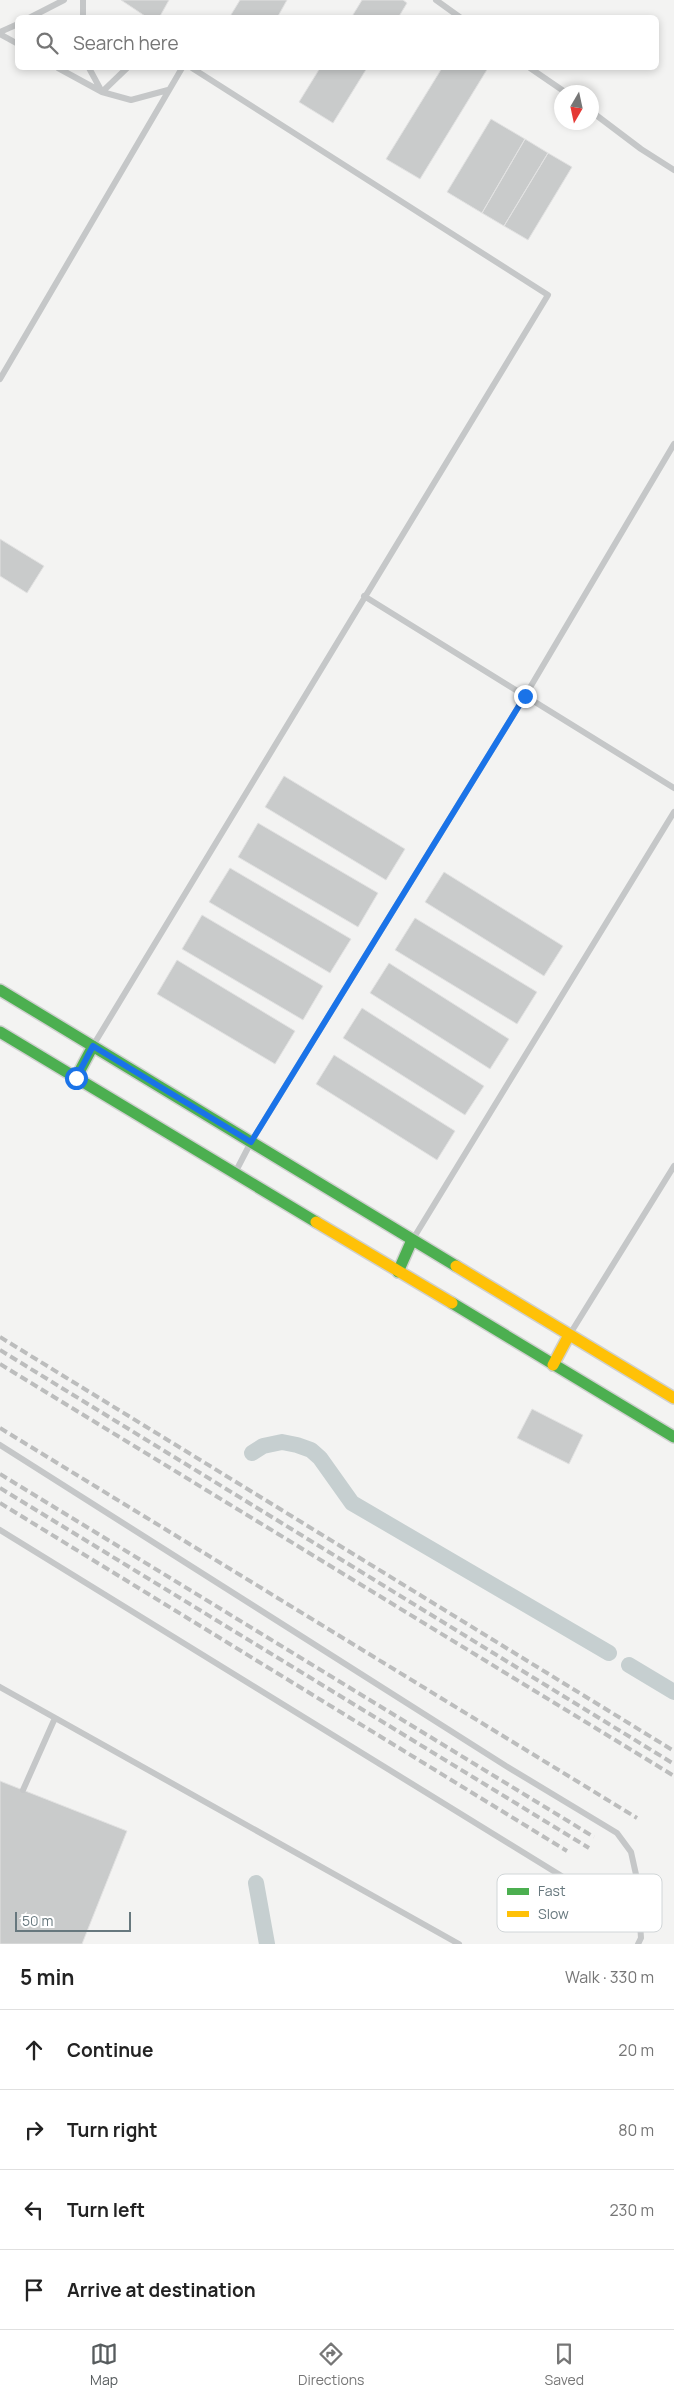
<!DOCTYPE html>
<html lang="en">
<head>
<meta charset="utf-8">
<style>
  :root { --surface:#fff; --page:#f2f2f2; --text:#222; --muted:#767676; --line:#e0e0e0; --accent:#575c5e }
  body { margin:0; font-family:Manrope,sans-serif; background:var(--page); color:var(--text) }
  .compass { position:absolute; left:554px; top:85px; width:45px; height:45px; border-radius:50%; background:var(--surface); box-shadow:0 2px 8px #0003; rotate:189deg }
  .scale { position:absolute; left:15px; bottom:12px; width:116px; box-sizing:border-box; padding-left:5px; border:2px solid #67787e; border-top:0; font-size:14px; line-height:18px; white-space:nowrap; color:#67787e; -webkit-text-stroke:4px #fff; paint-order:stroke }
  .stop { position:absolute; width:15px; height:15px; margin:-11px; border:4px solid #1a73e8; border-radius:50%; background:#fff }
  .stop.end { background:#1a73e8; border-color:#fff; box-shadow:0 1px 5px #0008 }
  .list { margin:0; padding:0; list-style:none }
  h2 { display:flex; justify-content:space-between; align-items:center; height:65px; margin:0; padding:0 20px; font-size:21px }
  h2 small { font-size:16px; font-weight:400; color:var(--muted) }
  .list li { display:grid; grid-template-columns:32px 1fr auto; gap:15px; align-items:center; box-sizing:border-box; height:80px; padding:0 20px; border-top:1px solid var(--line) }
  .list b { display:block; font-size:19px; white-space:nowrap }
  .list em { font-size:16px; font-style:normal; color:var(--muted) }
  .icon { flex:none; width:28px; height:28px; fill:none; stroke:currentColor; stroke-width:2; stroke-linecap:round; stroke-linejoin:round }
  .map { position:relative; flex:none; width:674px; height:1944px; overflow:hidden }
  .search { position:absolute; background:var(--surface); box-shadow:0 2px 8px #0003; left:15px; right:15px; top:15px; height:55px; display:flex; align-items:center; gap:12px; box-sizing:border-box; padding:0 18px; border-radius:8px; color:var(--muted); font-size:19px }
  .sheet { height:385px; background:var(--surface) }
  nav { display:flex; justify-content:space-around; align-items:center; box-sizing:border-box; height:70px; border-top:1px solid var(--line); background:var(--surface); font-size:14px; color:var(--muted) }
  nav a { display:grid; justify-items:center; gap:2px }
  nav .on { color:var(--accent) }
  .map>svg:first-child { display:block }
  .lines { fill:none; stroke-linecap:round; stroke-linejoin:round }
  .canal { stroke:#c6cfd0; stroke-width:16 }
  .building { fill:#c9cbcb; stroke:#e2e2e2 }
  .fast-casing { stroke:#cfd0cf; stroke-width:14 }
  .slow-casing { stroke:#cfd0cf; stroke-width:14 }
  .lane { stroke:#c5c7c8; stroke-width:6 }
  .fast { stroke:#4caf50; stroke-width:11 }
  .slow { stroke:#ffc107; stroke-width:11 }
  .rail { stroke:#bcbdbd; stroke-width:4; stroke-dasharray:8 4; stroke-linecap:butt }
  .route { stroke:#1a73e8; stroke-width:6 }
  .key { fill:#fff; stroke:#d1d6d8; stroke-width:1 }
  .key-label { font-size:14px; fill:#67787e }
</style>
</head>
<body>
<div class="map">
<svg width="674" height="1944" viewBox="0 0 674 1944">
  <rect width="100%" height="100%" fill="#f3f3f2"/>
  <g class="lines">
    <path class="canal" d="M252,1453L263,1446L282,1442L297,1445L311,1450L320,1458L352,1503L609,1653
      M629,1665L674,1692
      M256,1883L267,1944"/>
  </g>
  <path class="building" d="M121,0H169L159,18H148Z
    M240,0H287L277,18H229Z
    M362,0H403L407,3L398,18H351Z
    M320,68H367L333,123L299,102Z
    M442,68H488L420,179L386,159Z
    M491,119L525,139L482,213L447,192Z
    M525,139L548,153L504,226L482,213Z
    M548,153L572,167L528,240L504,226Z
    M0,539L44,566L27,593L0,576Z
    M284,776L405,849L386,880L265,807Z
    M258,823L378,893L358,927L238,857Z
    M230,868L351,939L330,973L209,902Z
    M444,872L563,946L544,976L425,902Z
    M202,915L323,986L303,1020L182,949Z
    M415,918L537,992L517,1024L395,950Z
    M177,960L295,1031L275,1064L157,994Z
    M389,963L509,1039L490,1069L370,993Z
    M362,1008L484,1086L465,1115L343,1038Z
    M334,1055L455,1131L437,1160L316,1084Z
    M532,1409L583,1435L569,1464L517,1438Z
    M0,1781L127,1831L82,1944H0Z"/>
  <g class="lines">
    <defs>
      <path id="fast" d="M0,990L456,1266
        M0,1032L316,1222
        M76,1078L93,1046
        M398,1272L412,1240
        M452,1303L674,1437"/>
      <path id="slow" d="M316,1222L452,1303
        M456,1266L674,1398
        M553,1365L569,1335"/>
    </defs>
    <use href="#fast" class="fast-casing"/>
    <use href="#slow" class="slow-casing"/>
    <path class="lane" d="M436,0L461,18
      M29,18L64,0
      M83,18V0
      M0,32L18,24
      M0,34L18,44
      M58,68L102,92L127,68
      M89,68L102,92L131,100L168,90
      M530,68L565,92
      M592,112L641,149L674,170
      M0,379L182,68
      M364,596L674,788
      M94,1044L548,295L192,68
      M236,1171L251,1142L525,696L674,444
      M413,1239L674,812
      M570,1334L674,1166
      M0,1445L506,1766L617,1833L631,1852L637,1879L641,1938L638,1944
      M0,1530L594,1896L638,1902
      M0,1687L459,1944
      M23,1790L55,1718"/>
    <use href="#fast" class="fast"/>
    <use href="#slow" class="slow"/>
    <path class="rail" d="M0,1337L674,1751
      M0,1350L674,1764
      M0,1364L674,1776
      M0,1428L637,1818
      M0,1474L594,1837
      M0,1488L589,1848
      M0,1503L567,1851"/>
  </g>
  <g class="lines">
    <path class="route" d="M76,1078L93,1046L251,1142L525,696"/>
  </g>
  <rect x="497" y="1874" width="165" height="58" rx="8" class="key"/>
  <rect x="507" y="1888" width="22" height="7" fill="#4caf50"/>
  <rect x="507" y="1911" width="22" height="6" fill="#ffc107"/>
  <g class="key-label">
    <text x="538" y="1896">Fast</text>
    <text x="538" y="1919">Slow</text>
  </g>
</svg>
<svg class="compass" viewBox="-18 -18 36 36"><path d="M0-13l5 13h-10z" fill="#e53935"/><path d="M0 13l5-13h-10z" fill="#767676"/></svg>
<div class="scale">50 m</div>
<div class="stop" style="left:76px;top:1078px"></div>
<div class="stop end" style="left:525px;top:696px"></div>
<div class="search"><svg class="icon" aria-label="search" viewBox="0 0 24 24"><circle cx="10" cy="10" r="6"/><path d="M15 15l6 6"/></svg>Search here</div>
</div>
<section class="sheet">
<h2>5 min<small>Walk · 330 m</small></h2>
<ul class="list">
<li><svg class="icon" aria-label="ahead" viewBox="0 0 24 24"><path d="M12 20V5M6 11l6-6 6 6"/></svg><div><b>Continue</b></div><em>20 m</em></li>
<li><svg class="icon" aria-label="right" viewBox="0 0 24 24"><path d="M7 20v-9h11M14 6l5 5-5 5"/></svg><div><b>Turn right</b></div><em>80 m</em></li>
<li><svg class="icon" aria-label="left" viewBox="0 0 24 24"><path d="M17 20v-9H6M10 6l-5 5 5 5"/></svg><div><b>Turn left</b></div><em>230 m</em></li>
<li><svg class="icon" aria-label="arrive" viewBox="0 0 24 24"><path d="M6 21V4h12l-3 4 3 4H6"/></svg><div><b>Arrive at destination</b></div></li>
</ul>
</section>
<nav>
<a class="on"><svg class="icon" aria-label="map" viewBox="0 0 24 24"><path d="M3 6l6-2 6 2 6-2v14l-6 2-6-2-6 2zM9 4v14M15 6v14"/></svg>Map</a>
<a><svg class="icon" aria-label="directions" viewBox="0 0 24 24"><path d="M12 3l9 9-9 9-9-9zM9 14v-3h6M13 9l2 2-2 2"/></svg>Directions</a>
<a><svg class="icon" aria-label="saved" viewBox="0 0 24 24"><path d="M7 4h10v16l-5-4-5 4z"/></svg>Saved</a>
</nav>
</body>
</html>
